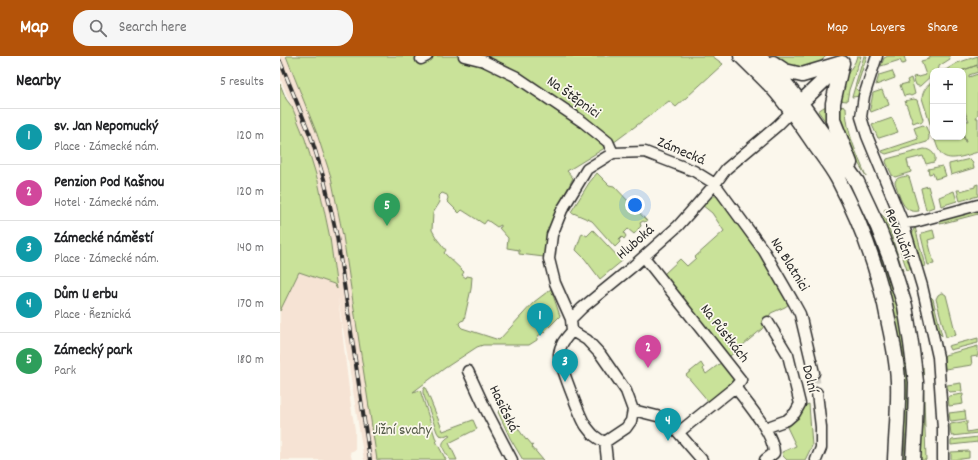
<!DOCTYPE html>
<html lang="en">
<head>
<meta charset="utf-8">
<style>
  :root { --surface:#fff; --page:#f6f6f6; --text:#202124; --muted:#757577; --line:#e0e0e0; --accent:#b45309 }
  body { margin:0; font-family:Dekko,sans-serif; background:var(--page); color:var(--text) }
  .controls { position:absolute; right:12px; top:12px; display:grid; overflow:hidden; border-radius:8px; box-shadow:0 1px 3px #0004 }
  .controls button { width:36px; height:36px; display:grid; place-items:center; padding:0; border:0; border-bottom:1px solid var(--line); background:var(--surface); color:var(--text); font:20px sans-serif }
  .you { position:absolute; left:355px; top:149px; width:14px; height:14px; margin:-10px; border:3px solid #fff; border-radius:50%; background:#1a73e8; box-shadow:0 0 0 6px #1a73e833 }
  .badge { display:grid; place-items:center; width:26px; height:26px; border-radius:50%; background:var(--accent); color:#fff; font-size:13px; font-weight:700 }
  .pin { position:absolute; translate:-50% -33px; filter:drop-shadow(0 1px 2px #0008) }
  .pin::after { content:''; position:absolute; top:21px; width:14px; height:12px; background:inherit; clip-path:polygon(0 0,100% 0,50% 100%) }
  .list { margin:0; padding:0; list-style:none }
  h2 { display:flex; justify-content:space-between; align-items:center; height:52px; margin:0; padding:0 16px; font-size:17px }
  h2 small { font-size:13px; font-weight:400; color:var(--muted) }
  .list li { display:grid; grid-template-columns:26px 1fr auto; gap:12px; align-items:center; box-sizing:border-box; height:56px; padding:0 16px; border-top:1px solid var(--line) }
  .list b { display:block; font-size:15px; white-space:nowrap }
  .list p { margin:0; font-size:13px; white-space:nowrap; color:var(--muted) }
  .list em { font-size:13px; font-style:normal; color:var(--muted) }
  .icon { flex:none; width:22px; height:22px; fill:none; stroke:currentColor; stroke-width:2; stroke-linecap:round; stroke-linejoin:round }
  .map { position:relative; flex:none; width:698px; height:404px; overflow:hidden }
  header { display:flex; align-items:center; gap:24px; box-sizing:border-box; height:56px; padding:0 20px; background:var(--accent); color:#fff }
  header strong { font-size:19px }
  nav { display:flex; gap:22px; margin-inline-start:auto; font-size:14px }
  .search { width:280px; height:36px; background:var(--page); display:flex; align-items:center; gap:10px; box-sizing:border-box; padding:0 14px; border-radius:16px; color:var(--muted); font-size:15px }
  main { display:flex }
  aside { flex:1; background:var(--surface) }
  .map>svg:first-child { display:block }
  .built { fill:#f6e3d4 }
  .green { fill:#c9e299; stroke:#7a8662 }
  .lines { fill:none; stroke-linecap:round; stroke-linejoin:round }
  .street-tunnel { stroke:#d1cec5; stroke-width:10; stroke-dasharray:10 5; stroke-linecap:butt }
  .street-casing { stroke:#2b2b2b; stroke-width:13 }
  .secondary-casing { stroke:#2b2b2b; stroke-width:17 }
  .street { stroke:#fbf7ec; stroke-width:10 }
  .secondary { stroke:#fbf7ec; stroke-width:14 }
  .rail-casing { stroke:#2b2b2b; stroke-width:4 }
  .rail { stroke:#fbf7ec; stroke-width:2.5; stroke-dasharray:8; stroke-linecap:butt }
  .labels { text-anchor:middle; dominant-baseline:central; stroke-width:3.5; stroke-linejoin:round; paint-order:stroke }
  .street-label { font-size:15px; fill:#2b2b2b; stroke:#fbf7ec }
  .park-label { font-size:15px; fill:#525946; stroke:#fbf7ec }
</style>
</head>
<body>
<header>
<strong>Map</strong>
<div class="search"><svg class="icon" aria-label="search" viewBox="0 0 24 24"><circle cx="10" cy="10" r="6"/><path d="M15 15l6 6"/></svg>Search here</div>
<nav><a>Map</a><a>Layers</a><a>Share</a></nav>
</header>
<main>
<aside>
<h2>Nearby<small>5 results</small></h2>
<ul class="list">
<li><span class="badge" style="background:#0f9aa8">1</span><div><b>sv. Jan Nepomucký</b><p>Place · Zámecké nám.</p></div><em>120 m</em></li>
<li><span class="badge" style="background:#d1479c">2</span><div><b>Penzion Pod Kašnou</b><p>Hotel · Zámecké nám.</p></div><em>120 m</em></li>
<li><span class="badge" style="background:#0f9aa8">3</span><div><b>Zámecké náměstí</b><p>Place · Zámecké nám.</p></div><em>140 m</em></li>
<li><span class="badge" style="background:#0f9aa8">4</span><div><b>Dům U erbu</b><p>Place · Řeznická</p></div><em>170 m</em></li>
<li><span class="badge" style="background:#2e9e5b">5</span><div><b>Zámecký park</b><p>Park</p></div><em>180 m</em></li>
</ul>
</aside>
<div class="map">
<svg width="698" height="404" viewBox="0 0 698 404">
  <rect width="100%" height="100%" fill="#fbf7ec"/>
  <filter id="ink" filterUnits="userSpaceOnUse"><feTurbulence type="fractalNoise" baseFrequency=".025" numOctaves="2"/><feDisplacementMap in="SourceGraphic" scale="8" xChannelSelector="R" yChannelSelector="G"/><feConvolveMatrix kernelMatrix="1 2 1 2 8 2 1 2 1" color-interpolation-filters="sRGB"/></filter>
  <g filter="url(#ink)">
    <path class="built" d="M0,0H5L25,46L38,78L51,121L63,180L98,404H84L58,241L71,350L75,374V394L70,396L72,404H0V255L19,216L54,228L57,232L50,182L38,125L25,83L0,22Z"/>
    <path class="green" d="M6,0H432L443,8L396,51L389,45L333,87L287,115L293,122L278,152L270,173L264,201L239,198V194L227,192L228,182L219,172L221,171V169L217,171L207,164L204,168L182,154L179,157L167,145L168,142L167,139L162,137L158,141L160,146L153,157L152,174L157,183L166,194L164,197L184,216L182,219L186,222L187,220L192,221L191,233L184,264L181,265L179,267L180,270L182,272L219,284L254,246L271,233L280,260L262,278L259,279L257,282V284L249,289H203L197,291L165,312L133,336L140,334L157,387L166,404H97L63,180L51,121L37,78Z
      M493,0H546C535,13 515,16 500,6C498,5 496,2 493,0Z
      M577,0H581L569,34L567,45L558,44L562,27L575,6Z
      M584,0H587L576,33L581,37V40L572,41Z
      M608,0H624L626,7L622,8L620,4L601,10L604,2Z
      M652,0H669L670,3L659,10V12L656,15H653V18L640,30H638L636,29L633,21L638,20L639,21L646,19L641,5L649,3V1Z
      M698,0V9L680,15H664L677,7Z
      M697,9L698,16L689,19V21L698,18V58L696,62H698V96C687,99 667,108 660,96C657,92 656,86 654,81H683V79L685,86H686L683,77V57L687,65H689L684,54H683V40H684L683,15H682Z
      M612,15L615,22L596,29L599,19Z
      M631,22L635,38L631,40L629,39L624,40L620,29L628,27L627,24Z
      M653,25V77L642,42C643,34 647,30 653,25Z
      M0,28L6,43L12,51L25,83L38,125L50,182L57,233L54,228L19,216L0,255Z
      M602,34L605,42H607L609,49L591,56L590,53L593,37Z
      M634,43L637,44L643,63C643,65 642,67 640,67L638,65L633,67L625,45Z
      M550,49V72L538,55L544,51Z
      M557,50L566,51C566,76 577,98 586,120L565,85Z
      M612,62L618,76L599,82H598L592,69Z
      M643,69L646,71C648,76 651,81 647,86L606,98L602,96V95L638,83L634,72Z
      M644,93C651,93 658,100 654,106L646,108L643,100L627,104L629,112L630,111L631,116L615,121L612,119L606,106L607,103Z
      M690,103L692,105L694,112L671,119L669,110V108Z
      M662,110L663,111L666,120L655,123L653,117L649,118L648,113Z
      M560,114L597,180L617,245L625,284L630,333L627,404H624L625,381L623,352L615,266Z
      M317,117L329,129L334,130L367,165L365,166L363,165L360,167L361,170L358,173V174L354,178L348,173L344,177L346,180L344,183L342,181L339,184L340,186L335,191L312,165L291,156L309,127Z
      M627,120L629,121L630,124L639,155C622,158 620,140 615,127C615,121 623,121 627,120Z
      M698,128V140L680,145L677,134H680V135L695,131V129Z
      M648,130L654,151L646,154L641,133V132Z
      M674,135L677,145L661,150L659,141Z
      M431,140H437L442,144L478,195L495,221L509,248L505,251L491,257L482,273L450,300L446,298L390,229L384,218L400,203L407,210L416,202L415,201L444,175L432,157L422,149Z
      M698,151V158L660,168V164Z
      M606,153L607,154L611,153L632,213L627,214L610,163L604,154Z
      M599,156L606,163L623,215L621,216Z
      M635,171L645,210L641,211L632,181L633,175Z
      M313,174L342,205L320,223L305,203L296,194L302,177L307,180Z
      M653,174L655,182L648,184L654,208L648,209L641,180L642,177Z
      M661,237H663L666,239L676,279L667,281H666L656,243L658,239Z
      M649,241H651L653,243L662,280L657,275Z
      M698,282V287L670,294L668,290Z
      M698,290V300L691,301L692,309L665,313L664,301L665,299Z
      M442,306L456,325L429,346L406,319L421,307L424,312L423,313L426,318Z
      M643,311L646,404H640V379Z
      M681,327L682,335L669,336L668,335L667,329Z
      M145,331L163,375L193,364L197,373L169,387L177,404H170C164,393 157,388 170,380L169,378L164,380L159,379L157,376L143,337V334Z
      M683,338V340L682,341L683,348L669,350L668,342L669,340Z
      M529,348L532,390L525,404H507L503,400L502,396L516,390L506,369L513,366L522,351Z
      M224,352L246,384L247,383L253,390L252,391L263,404H243L230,382L218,356Z
      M685,355L686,363L671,365L670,364L669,357Z
      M687,365V368H686L687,376L698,374V377L672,380L671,379L670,369L671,368Z
      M698,381V386L671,389V385L672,384Z
      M689,395V402L673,404L671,403V396Z"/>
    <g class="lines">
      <path class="street-tunnel" d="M534,317L537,337"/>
      <defs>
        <path id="street" d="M184,0L204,5L235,20L303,66L328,86L333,97
          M597,0L584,40L581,61L587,80L623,167L642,230L658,301L663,373V404
          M141,3L147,0
          M623,167L635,166L698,149
          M364,201L461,324L455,331C467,347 494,378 494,397L485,404
          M291,263L302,252L351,212L398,170L435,128L484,195L514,247L520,258L534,317
          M292,275L291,263L275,227L269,203L272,179L282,154L307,113L333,97L365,96L414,115L435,128L446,113L497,70L512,55
          M292,275L307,284L321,299L346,335L353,354L351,365L346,372L325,386C315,382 312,378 306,370C301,363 279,307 279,298C280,288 286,282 292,275Z
          M188,315L206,354L232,404
          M353,354L381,361L390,367L422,404
          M485,372L507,364L515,357L520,348L508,299L488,266
          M399,376L455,331
          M325,386L327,404
          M536,404L541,392V371L537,337"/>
        <path id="secondary" d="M461,0C472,11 483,21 493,32C508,49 520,67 533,86C541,98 551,110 558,123C582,169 600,218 609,268C613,286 617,307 618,325C619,351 616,378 615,404
          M478,0L501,22L520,46L577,126L598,171L610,202L625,250L631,287L636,326L635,370L633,404
          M493,7L505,15L522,19L562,7
          M562,7L553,47V64L570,107
          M515,52L559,10"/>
      </defs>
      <use href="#street" class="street-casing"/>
      <use href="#secondary" class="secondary-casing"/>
      <use href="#street" class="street"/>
      <use href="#secondary" class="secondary"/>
      <defs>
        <path id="rail" d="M0,5L31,81L44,123L57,181L90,404"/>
      </defs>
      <use href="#rail" class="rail-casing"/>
      <use href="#rail" class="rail"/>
    </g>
  </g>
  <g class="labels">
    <g class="street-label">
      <text transform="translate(293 42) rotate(35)">Na Štěpnici</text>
      <text transform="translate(401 96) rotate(23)">Zámecká</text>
      <text transform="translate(618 178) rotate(68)">Revoluční</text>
      <text transform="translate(356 187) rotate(-41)">Hluboká</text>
      <text transform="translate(509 209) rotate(58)">Na Blatnici</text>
      <text transform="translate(444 278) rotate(52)">Na Půstkách</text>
      <text transform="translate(529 323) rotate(76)">Dolní</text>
      <text transform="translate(223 353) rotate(64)">Hasičská</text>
    </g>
    <g class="park-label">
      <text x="122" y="375">Jižní svahy</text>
    </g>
  </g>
</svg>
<div class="controls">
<button>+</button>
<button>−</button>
</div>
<div class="you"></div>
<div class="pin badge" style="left:260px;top:280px;background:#0f9aa8">1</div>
<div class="pin badge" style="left:368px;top:312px;background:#d1479c">2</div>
<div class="pin badge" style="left:285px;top:326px;background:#0f9aa8">3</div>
<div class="pin badge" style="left:388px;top:385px;background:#0f9aa8">4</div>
<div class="pin badge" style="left:107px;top:170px;background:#2e9e5b">5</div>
</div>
</main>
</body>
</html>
